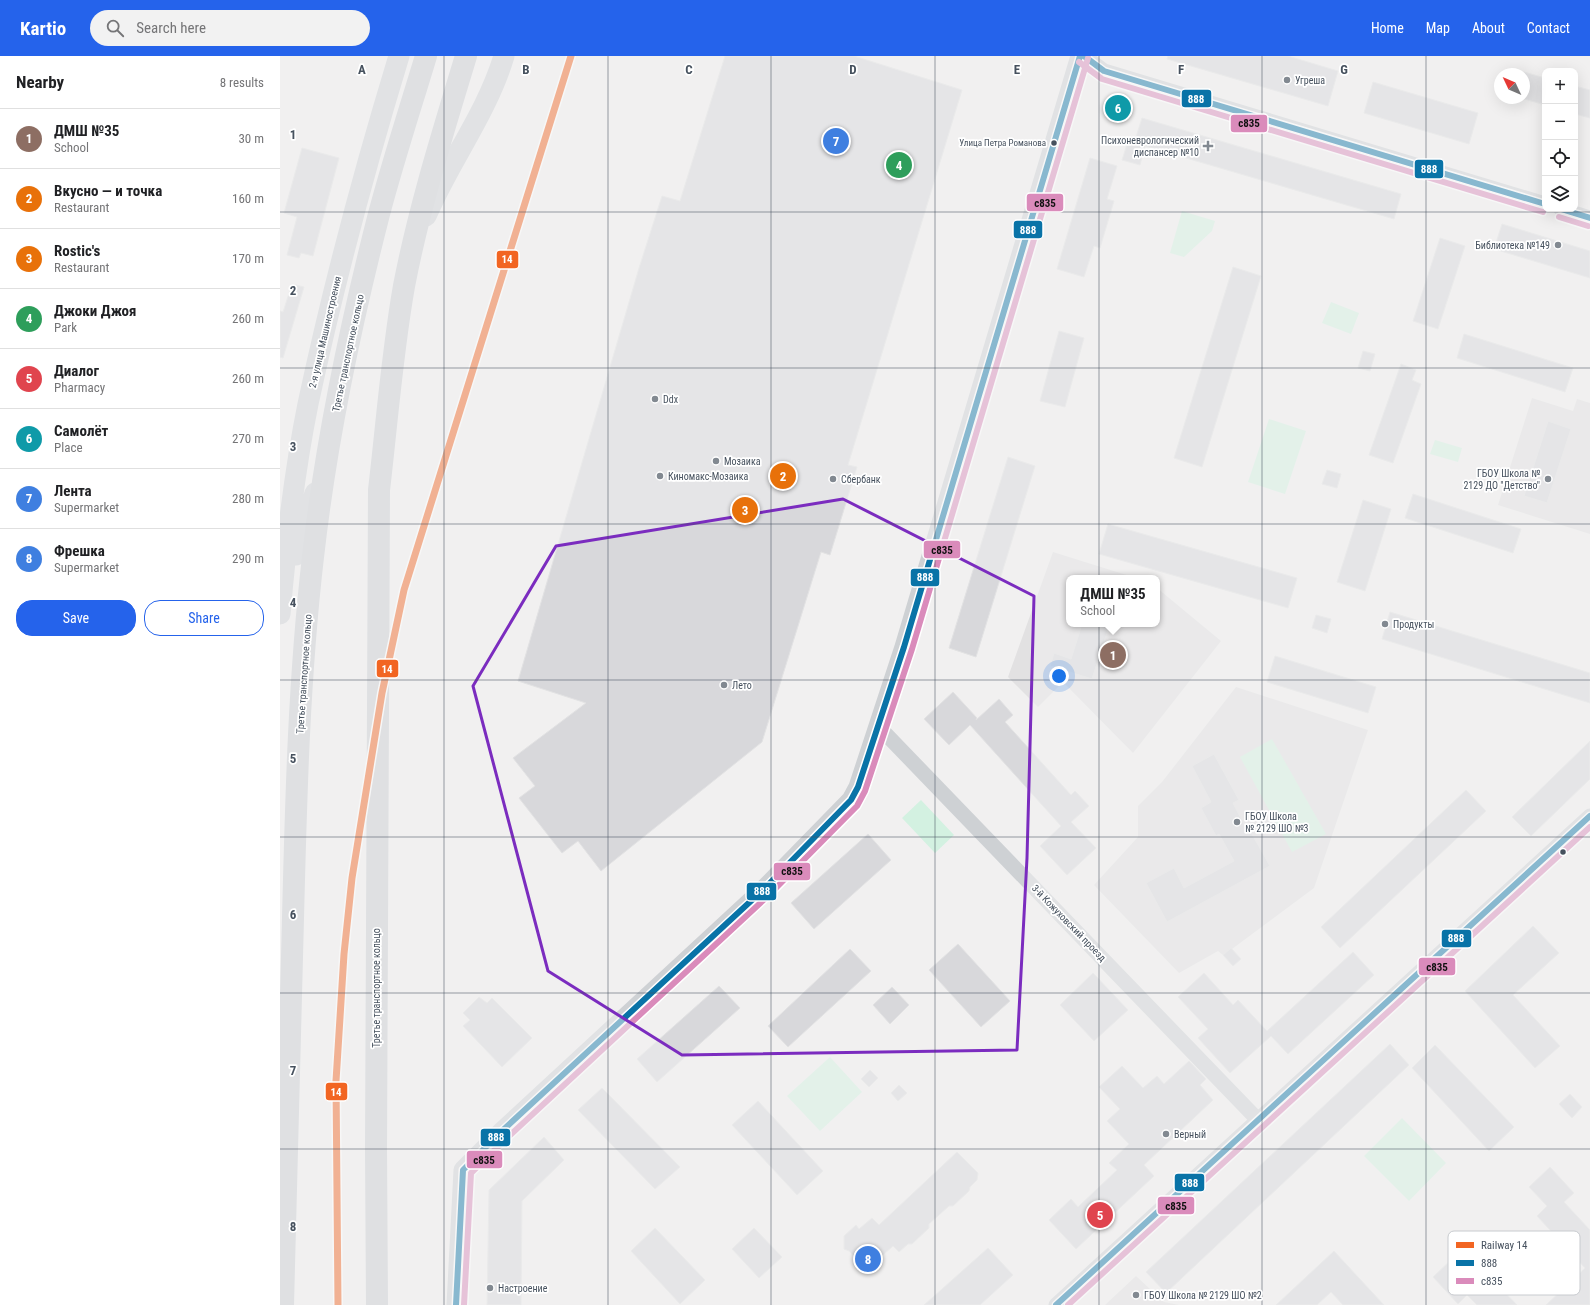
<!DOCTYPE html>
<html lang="en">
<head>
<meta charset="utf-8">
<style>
  :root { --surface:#fff; --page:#f2f2f2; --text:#202124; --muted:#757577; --line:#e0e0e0; --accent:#2563eb }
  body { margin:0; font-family:"Roboto Condensed",sans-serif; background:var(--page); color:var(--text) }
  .controls { position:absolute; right:12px; top:12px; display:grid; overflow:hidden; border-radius:8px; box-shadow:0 4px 16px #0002 }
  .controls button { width:36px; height:36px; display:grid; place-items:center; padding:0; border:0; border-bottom:1px solid var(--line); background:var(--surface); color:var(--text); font:20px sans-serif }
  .compass { position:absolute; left:1214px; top:12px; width:36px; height:36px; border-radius:50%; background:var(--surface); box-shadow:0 4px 16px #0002; rotate:314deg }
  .you { position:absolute; left:779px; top:620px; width:14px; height:14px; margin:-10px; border:3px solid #fff; border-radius:50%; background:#1a73e8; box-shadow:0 0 0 6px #1a73e833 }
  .badge { display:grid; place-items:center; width:26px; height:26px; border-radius:50%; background:var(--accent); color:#fff; font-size:13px; font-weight:700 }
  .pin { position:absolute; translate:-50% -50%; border:2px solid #fff; box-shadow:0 1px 4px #0006 }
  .popup { position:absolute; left:786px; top:519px; width:94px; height:52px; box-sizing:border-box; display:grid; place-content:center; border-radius:8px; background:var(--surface); filter:drop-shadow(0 1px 3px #0005); font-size:13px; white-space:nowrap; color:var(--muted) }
  .popup b { font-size:15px; color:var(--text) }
  .popup::after { content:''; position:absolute; left:50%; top:100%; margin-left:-8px; border:8px solid transparent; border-top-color:var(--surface) }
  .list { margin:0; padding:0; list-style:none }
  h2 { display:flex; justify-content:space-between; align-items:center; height:52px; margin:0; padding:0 16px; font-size:17px }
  h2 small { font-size:13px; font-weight:400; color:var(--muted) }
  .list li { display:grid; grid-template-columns:26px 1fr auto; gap:12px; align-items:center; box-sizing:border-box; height:60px; padding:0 16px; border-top:1px solid var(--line) }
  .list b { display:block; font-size:15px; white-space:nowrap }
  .list p { margin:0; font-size:13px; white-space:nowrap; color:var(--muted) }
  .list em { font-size:13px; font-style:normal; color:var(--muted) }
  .actions { display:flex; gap:8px; padding:12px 16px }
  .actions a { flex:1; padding:9px 0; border:1px solid var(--accent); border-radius:16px; text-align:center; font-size:14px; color:var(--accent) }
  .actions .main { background:var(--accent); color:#fff }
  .icon { flex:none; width:22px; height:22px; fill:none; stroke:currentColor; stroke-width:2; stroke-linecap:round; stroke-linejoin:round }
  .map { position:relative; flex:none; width:1310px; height:1249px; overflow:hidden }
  header { display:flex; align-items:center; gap:24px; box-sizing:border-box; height:56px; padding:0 20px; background:var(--accent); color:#fff }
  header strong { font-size:19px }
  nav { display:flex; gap:22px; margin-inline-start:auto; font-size:14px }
  .search { width:280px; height:36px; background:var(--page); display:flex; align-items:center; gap:10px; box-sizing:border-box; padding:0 14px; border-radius:22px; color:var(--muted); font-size:15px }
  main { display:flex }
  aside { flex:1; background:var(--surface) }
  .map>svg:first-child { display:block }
  .education { fill:#e2e1e2 }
  .green { fill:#d3f1e1 }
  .building { fill:#d8d8db; stroke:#e2e2e3 }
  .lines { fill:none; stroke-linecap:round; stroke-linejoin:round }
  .minor { stroke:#ced1d4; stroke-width:15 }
  .tertiary { stroke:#ced1d4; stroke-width:19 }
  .secondary { stroke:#ced1d5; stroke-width:21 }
  .primary { stroke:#c9ccd1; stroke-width:22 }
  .bus-1-casing { stroke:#fff; stroke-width:9 }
  .bus-2-casing { stroke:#fff; stroke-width:9 }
  .bus-1 { stroke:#0973a7; stroke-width:6 }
  .bus-2 { stroke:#da8bbb; stroke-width:6 }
  .rail-1-casing { stroke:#fff; stroke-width:10 }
  .rail-1 { stroke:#f26522; stroke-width:7 }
  .marked { fill:none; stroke:#7b2cbf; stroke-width:3; stroke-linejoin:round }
  .grid { fill:none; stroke:#46515e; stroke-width:1; stroke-opacity:0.55 }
  .poi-dot { fill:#828991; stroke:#fff; stroke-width:1.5 }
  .bus-dot { fill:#46515e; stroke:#fff; stroke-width:1.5 }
  .labels { text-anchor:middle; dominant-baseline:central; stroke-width:3.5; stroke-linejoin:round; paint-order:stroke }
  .bus-label { font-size:9px; fill:#46515e; stroke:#fff; text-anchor:end }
  .poi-label { font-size:10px; fill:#46515e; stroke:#fff; text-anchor:start }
  .street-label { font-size:10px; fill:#46515e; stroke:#fff }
  .key { fill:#fff; stroke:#c8cbcf; stroke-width:1 }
  .key-label { font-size:11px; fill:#46515e }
  .grid-label { font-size:13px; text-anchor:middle; font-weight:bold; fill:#46515e; stroke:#fff; stroke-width:3.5; stroke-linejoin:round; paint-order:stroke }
  .line-badge { stroke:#fff; stroke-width:1.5 }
  .badge-label { font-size:11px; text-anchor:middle; font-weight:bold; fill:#fff }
  .pale-badge-label { font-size:11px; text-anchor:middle; font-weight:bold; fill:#111 }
</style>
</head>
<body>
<header>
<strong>Kartio</strong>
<div class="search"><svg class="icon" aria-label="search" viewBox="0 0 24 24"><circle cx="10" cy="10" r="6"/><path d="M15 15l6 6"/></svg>Search here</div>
<nav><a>Home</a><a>Map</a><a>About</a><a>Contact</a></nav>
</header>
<main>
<aside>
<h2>Nearby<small>8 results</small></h2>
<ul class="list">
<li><span class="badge" style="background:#8d6e63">1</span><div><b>ДМШ №35</b><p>School</p></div><em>30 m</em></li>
<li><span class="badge" style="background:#e8710a">2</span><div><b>Вкусно — и точка</b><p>Restaurant</p></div><em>160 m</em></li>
<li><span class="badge" style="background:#e8710a">3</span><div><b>Rostic's</b><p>Restaurant</p></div><em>170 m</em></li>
<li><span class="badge" style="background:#2e9e5b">4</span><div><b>Джоки Джоя</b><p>Park</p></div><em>260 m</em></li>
<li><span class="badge" style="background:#e0444e">5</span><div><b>Диалог</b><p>Pharmacy</p></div><em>260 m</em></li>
<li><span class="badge" style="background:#0f9aa8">6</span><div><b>Самолёт</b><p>Place</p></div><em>270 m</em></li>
<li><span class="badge" style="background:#3f7fe0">7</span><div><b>Лента</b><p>Supermarket</p></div><em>280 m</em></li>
<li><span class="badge" style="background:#3f7fe0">8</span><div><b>Фрешка</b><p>Supermarket</p></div><em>290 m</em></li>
</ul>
<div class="actions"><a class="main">Save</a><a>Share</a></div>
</aside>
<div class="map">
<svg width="1310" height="1249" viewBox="0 0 1310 1249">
  <rect width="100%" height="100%" fill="#f1f0f0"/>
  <path class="education" d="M1252,342L1293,355L1297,343L1310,347V478L1218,449Z
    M773,496L856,522H789V568H877V532L941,585L853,697L783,626L758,651L728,621Z
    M956,631L1088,674L1034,832L952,893L951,892L943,899L938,895L899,917L814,829L858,781V750L882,726Z
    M856,1220L884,1246L899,1249H825Z"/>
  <path class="green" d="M902,155L935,165L932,175L904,201L890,197Z
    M1051,246L1079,257L1071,278L1042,267Z
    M989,363L1026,375L1005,438L968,426Z
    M1155,384L1182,392L1178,406L1150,398Z
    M992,683L1046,778L1012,796L960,701Z
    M641,744L674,779L655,797L622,762Z
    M550,1001L582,1036L540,1075L507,1040Z
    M1122,1062L1166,1107L1129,1145L1084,1100Z"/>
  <path class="building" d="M445,0H574L682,34L568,409L577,411L550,499L541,496L482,686L321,815L298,785L282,797L239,742L255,730L233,702L306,647L238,625L359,212L382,140L400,145Z
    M888,0H1008L1058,15L1048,50L887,3Z
    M1244,16L1265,22V49L1244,43Z
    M1093,26L1198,57L1189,88L1084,57Z
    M1295,30L1310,34V62L1295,58Z
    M862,62L1121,138L1114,163L865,90L860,109L842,104L849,82L855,84Z
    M22,92L59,102L33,200L21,197L19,202L7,199L17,161L4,157Z
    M810,102L837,110L827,143L834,145L820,192L814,190L804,221L777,213Z
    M1222,168L1310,195V222L1214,193Z
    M1160,182L1185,190L1158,273L1133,265Z
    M953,211L981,220L922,411L894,402Z
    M12,228L24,231L3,302L0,301V255L3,256Z
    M779,275L804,282L785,351L760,345Z
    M1184,278L1293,312L1285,336L1177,302Z
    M1083,295L1095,298L1090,315L1078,312Z
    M1121,308L1136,314L1132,324L1141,328L1113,407L1089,399Z
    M1268,365L1291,373L1267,447L1244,440Z
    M728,401L755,410L696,601L669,592Z
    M1047,414L1061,418L1057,432L1042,428Z
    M1133,438L1241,473L1233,497L1125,462Z
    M1083,444L1111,453L1085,535L1057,526Z
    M828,468L1017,522L1008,552L819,498Z
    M1110,556L1310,617V647L1102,583Z
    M1036,559L1051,563L1047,577L1032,572Z
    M802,568H830L812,623L770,610L774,597L791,603Z
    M995,600L1096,631L1088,657L987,626Z
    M673,636L697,662L696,664L719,643L733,659L725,666L791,739L795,735L809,750L791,766L816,792L787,819L760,790L781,770L690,669L669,689L644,663Z
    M1310,685V723L1251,780L1232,761Z
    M934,698L959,744L953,747L966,772L968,771L990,810L887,866L866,827L894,812L904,832L954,805L939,778L936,780L921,752L931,746L912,710Z
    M1186,734L1206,755L1060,892L1041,871Z
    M588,778L611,804L534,873L511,847Z
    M1253,870L1279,897L1233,939L1280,990L1255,1012L1185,935Z
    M678,888L730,945L701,971L649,914Z
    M951,892L961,903L953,910L943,899Z
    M570,893L591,915L508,991L488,970Z
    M1073,896L1094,919L1008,998L991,980L950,1017L918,982L928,973L898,941L924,917L953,949L958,944L987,975Z
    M813,917L848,954L814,985L780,949Z
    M439,930L460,952L377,1026L357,1003Z
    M612,931L629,949L610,968L593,949Z
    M199,941L207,947L212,942L252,982L222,1011L183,970L190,964L183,957Z
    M1110,988L1129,1009L886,1237L866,1216Z
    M1155,989L1234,1071L1209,1095L1132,1012Z
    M909,1005L926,1023L920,1029L933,1044L864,1109L874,1120L796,1193L769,1164L791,1143L798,1151L837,1114L829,1107L849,1088L827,1065L840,1053L819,1031L842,1010L863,1032L877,1020L884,1028Z
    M590,1014L598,1022L589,1031L581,1023Z
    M619,1029L627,1037L618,1045L611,1037Z
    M322,1032L400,1111L375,1133L298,1054Z
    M1290,1038L1302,1051L1292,1062L1279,1048Z
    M478,1045L543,1115L517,1139L452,1069Z
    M264,1081L284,1104L242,1145L241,1249H207L209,1134Z
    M677,1096L698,1117L697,1124L690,1131L689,1135L673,1150H669L649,1168V1172L632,1188H628L619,1196L613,1190L603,1199L600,1197L590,1207L584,1201L579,1206L569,1195L564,1193V1180L576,1169L579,1173L592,1162L599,1169Z
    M1270,1111L1294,1137L1284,1146L1310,1174V1249H1266L1305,1212L1257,1160L1267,1150L1249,1131Z
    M375,1172L425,1224L400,1248L351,1195Z
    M474,1172L502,1201L479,1222L452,1193Z
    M708,1192L733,1219L700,1249H644Z
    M1054,1195L1104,1249H1063L1051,1236L1037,1249H996Z
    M1174,1201L1192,1221L1202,1212L1237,1249H1197L1187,1239L1178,1248L1153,1221Z"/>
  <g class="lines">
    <path class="minor" d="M804,0L824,15L1265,148
      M1281,153L1310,162
      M599,671L978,1064
      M776,1249L1310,760"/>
    <path class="tertiary" d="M176,1249L183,1114L222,1075L485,832L571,744L578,731L624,591L800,0"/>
    <path class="secondary" d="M146,160C169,106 207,57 224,0
      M16,499L35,437
      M0,558C6,488 14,417 28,348C53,231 84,115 119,0"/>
    <path class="primary" d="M3,1249C7,1120 10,991 13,862C16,742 19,621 33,501C46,385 70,271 99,158C113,105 130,53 146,0
      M97,1249L96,1093L99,434C107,366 112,298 124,230C139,152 163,76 186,0"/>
    <defs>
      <path id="bus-1" d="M804,0L824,15L1265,148
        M1281,153L1310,162
        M176,1249L183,1114L222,1075L485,832L571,744L578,731L624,591L800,0
        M776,1249L1310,760"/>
      <path id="bus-2" d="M799,6L822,23L1263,156
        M1279,161L1308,170
        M184,1249L191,1117L228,1081L490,838L577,750L585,735L632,593L808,2
        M788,1249L1310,771"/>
    </defs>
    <use href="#bus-1" class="bus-1-casing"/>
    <use href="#bus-2" class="bus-2-casing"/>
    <use href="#bus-1" class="bus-1"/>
    <use href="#bus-2" class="bus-2"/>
    <defs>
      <path id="rail-1" d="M58,1249L56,1025L64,898L72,822L102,637L124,534L291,0"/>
    </defs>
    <use href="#rail-1" class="rail-1-casing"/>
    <use href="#rail-1" class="rail-1"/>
  </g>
  <path d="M0 0H1310V1249H0ZM563,443L754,540L747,802L737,994L402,999L268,915L193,630L276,490Z" fill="#f1f0f0" fill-opacity=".55" fill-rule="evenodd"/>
  <path class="marked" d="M563,443L754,540L747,802L737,994L402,999L268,915L193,630L276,490Z"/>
  <path class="grid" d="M164,0V1249M328,0V1249M491,0V1249M655,0V1249M819,0V1249M982,0V1249M1146,0V1249M0,156H1310M0,312H1310M0,468H1310M0,624H1310M0,781H1310M0,937H1310M0,1093H1310"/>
  <g class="poi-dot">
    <circle cx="1007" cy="24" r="4"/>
    <path d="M926 84h4v4h4v4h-4v4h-4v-4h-4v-4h4z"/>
    <circle cx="1278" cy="189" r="4"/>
    <circle cx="375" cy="343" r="4"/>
    <circle cx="436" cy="405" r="4"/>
    <circle cx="380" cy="420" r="4"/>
    <circle cx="553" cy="423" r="4"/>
    <circle cx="1268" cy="423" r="4"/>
    <circle cx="1105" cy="568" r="4"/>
    <circle cx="444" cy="629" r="4"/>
    <circle cx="957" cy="766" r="4"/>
    <circle cx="886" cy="1078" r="4"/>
    <circle cx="210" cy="1232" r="4"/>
    <circle cx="856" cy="1239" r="4"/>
  </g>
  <g class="bus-dot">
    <circle cx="774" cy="87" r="3.5"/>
    <circle cx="1283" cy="796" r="3.5"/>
  </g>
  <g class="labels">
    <g class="bus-label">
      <text x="766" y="87">Улица Петра Романова</text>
    </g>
    <g class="poi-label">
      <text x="1015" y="24">Угреша</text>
      <text x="919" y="84" text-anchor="end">Психоневрологический<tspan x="919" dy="12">диспансер №10</tspan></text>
      <text x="1270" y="189" text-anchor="end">Библиотека №149</text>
      <text x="383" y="343">Ddx</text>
      <text x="444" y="405">Мозаика</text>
      <text x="1260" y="417" text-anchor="end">ГБОУ Школа №<tspan x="1260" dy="12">2129 ДО "Детство"</tspan></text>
      <text x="388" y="420">Киномакс-Мозаика</text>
      <text x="561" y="423">Сбербанк</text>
      <text x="1113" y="568">Продукты</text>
      <text x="452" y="629">Лето</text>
      <text x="965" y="760">ГБОУ Школа<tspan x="965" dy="12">№ 2129 ШО №3</tspan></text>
      <text x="894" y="1078">Верный</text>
      <text x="218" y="1232">Настроение</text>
      <text x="864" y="1239">ГБОУ Школа № 2129 ШО №2</text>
    </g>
    <g class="street-label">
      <text transform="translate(45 276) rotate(-77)">2-я улица Машиностроения</text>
      <text transform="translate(68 297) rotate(-78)">Третье транспортное кольцо</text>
      <text transform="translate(24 618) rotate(-86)">Третье транспортное кольцо</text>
      <text transform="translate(789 867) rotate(46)">3-й Кожуховский проезд</text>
      <text transform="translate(96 932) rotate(-90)">Третье транспортное кольцо</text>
    </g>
  </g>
  <rect x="1168" y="1175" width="132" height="64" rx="6" class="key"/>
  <rect x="1176" y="1186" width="18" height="6" fill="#f26522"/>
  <rect x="1176" y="1204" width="18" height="6" fill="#0973a7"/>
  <rect x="1176" y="1222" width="18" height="6" fill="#da8bbb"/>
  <g class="key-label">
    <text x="1201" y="1193">Railway 14</text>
    <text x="1201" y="1211">888</text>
    <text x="1201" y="1229">с835</text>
  </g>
  <g class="grid-label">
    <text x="82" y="18">A</text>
    <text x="246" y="18">B</text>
    <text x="409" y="18">C</text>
    <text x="573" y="18">D</text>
    <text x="737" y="18">E</text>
    <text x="901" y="18">F</text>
    <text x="1064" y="18">G</text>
    <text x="13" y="83">1</text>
    <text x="13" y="239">2</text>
    <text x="13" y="395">3</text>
    <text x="13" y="551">4</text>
    <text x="13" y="707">5</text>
    <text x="13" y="863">6</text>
    <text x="13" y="1019">7</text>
    <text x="13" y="1175">8</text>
  </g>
  <g class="line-badge">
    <rect x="901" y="33" width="31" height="19" rx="4" fill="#0973a7"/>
    <rect x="950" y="58" width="38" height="19" rx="4" fill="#da8bbb"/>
    <rect x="1134" y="103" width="30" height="20" rx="4" fill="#0973a7"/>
    <rect x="746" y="137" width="38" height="19" rx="4" fill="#da8bbb"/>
    <rect x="733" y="164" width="30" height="19" rx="4" fill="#0973a7"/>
    <rect x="216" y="194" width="23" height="19" rx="4" fill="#f26522"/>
    <rect x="643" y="484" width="38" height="19" rx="4" fill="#da8bbb"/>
    <rect x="630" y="512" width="30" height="19" rx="4" fill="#0973a7"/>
    <rect x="96" y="603" width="23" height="19" rx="4" fill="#f26522"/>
    <rect x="493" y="806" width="38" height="19" rx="4" fill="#da8bbb"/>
    <rect x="466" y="826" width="31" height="19" rx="4" fill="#0973a7"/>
    <rect x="1161" y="873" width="31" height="19" rx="4" fill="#0973a7"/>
    <rect x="1138" y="901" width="38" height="19" rx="4" fill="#da8bbb"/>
    <rect x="45" y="1026" width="23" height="19" rx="4" fill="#f26522"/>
    <rect x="200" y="1072" width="31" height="19" rx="4" fill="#0973a7"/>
    <rect x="186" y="1094" width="37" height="19" rx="4" fill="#da8bbb"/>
    <rect x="894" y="1117" width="31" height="19" rx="4" fill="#0973a7"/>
    <rect x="877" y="1140" width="38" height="19" rx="4" fill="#da8bbb"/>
  </g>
  <g class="badge-label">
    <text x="916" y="47">888</text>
    <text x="1149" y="117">888</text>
    <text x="748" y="178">888</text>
    <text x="227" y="207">14</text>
    <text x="645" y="525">888</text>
    <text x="107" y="617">14</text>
    <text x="482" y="839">888</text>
    <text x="1176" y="886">888</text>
    <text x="56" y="1040">14</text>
    <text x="216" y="1085">888</text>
    <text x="910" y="1131">888</text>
  </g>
  <g class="pale-badge-label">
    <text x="969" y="71">с835</text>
    <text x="765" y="151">с835</text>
    <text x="662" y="498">с835</text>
    <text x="512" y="819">с835</text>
    <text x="1157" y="915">с835</text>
    <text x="204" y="1108">с835</text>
    <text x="896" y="1154">с835</text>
  </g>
</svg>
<div class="controls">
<button>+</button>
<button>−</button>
<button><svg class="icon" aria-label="locate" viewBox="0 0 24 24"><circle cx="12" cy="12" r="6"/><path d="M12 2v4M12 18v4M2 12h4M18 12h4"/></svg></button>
<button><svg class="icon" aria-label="layers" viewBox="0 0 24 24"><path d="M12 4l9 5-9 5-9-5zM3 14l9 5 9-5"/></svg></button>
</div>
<svg class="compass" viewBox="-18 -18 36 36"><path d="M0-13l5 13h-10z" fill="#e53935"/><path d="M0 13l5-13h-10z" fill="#757577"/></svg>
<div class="you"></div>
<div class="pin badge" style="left:833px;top:599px;background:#8d6e63">1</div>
<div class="popup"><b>ДМШ №35</b>School</div>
<div class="pin badge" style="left:503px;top:420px;background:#e8710a">2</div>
<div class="pin badge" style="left:465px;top:454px;background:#e8710a">3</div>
<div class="pin badge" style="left:619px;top:109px;background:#2e9e5b">4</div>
<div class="pin badge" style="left:820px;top:1159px;background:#e0444e">5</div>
<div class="pin badge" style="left:838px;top:52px;background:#0f9aa8">6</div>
<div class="pin badge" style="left:556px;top:85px;background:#3f7fe0">7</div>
<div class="pin badge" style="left:588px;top:1203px;background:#3f7fe0">8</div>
</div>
</main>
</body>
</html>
